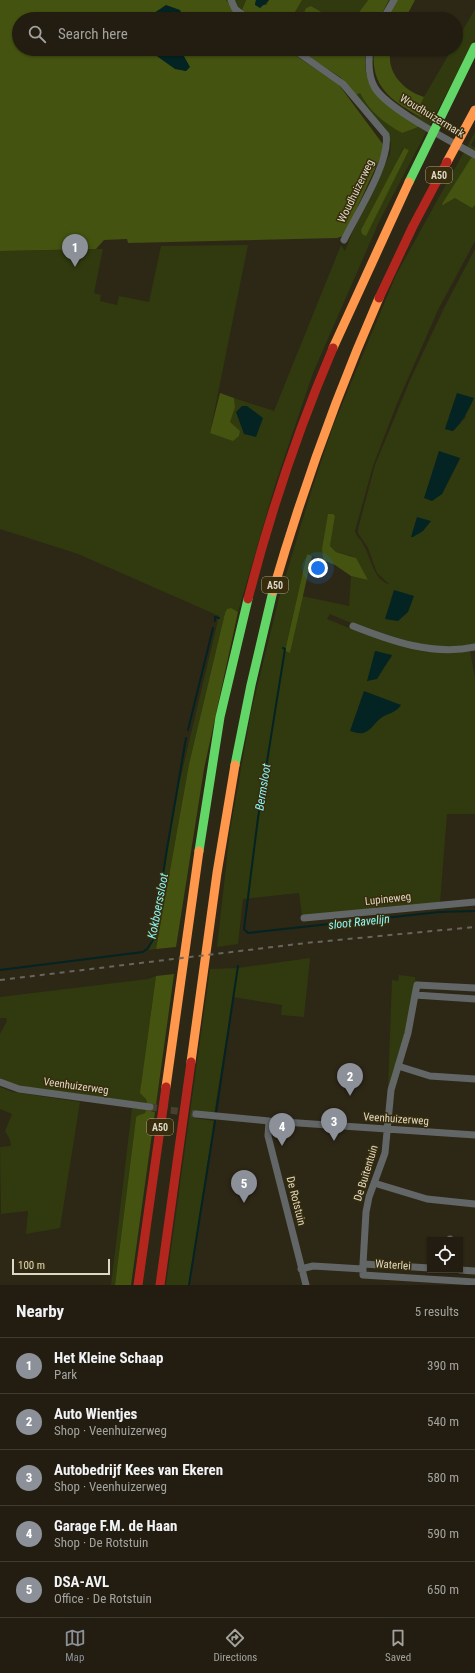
<!DOCTYPE html>
<html lang="en">
<head>
<meta charset="utf-8">
<style>
  :root { --surface:#221d10; --page:#2e2a1e; --text:#f1f3f6; --muted:#a2a29f; --line:#3f3b30; --accent:#8c9099 }
  body { margin:0; font-family:"Roboto Condensed",sans-serif; background:var(--page); color:var(--text) }
  .controls { position:absolute; right:12px; bottom:12px; display:grid; overflow:hidden; border-radius:0px; box-shadow:0 1px 3px #0004 }
  .controls button { width:36px; height:36px; display:grid; place-items:center; padding:0; border:0; border-bottom:1px solid var(--line); background:var(--surface); color:var(--text); font:20px sans-serif }
  .scale { position:absolute; left:12px; bottom:10px; width:98px; box-sizing:border-box; padding-left:4px; border:2px solid #ddd7c5; border-top:0; font-size:11px; line-height:14px; white-space:nowrap; color:#ddd7c5; -webkit-text-stroke:3px #372c0c; paint-order:stroke }
  .you { position:absolute; left:318px; top:568px; width:14px; height:14px; margin:-10px; border:3px solid #fff; border-radius:50%; background:#1a73e8; box-shadow:0 0 0 6px #1a73e833 }
  .badge { display:grid; place-items:center; width:26px; height:26px; border-radius:50%; background:var(--accent); color:#fff; font-size:13px; font-weight:700 }
  .pin { position:absolute; translate:-50% -33px; filter:drop-shadow(0 1px 2px #0008) }
  .pin::after { content:''; position:absolute; top:21px; width:14px; height:12px; background:inherit; clip-path:polygon(0 0,100% 0,50% 100%) }
  .list { margin:0; padding:0; list-style:none }
  h2 { display:flex; justify-content:space-between; align-items:center; height:52px; margin:0; padding:0 16px; font-size:17px }
  h2 small { font-size:13px; font-weight:400; color:var(--muted) }
  .list li { display:grid; grid-template-columns:26px 1fr auto; gap:12px; align-items:center; box-sizing:border-box; height:56px; padding:0 16px; border-top:1px solid var(--line) }
  .list b { display:block; font-size:15px; white-space:nowrap }
  .list p { margin:0; font-size:13px; white-space:nowrap; color:var(--muted) }
  .list em { font-size:13px; font-style:normal; color:var(--muted) }
  .icon { flex:none; width:22px; height:22px; fill:none; stroke:currentColor; stroke-width:2; stroke-linecap:round; stroke-linejoin:round }
  .map { position:relative; flex:none; width:475px; height:1285px; overflow:hidden }
  .search { position:absolute; background:var(--surface); box-shadow:0 1px 3px #0004; left:12px; right:12px; top:12px; height:44px; display:flex; align-items:center; gap:10px; box-sizing:border-box; padding:0 14px; border-radius:22px; color:var(--muted); font-size:15px }
  .sheet { height:332px; background:var(--surface) }
  nav { display:flex; justify-content:space-around; align-items:center; box-sizing:border-box; height:56px; border-top:1px solid var(--line); background:var(--surface); font-size:11px; color:var(--muted) }
  nav a { display:grid; justify-items:center; gap:2px }
  nav .on { color:var(--accent) }
  .map>svg:first-child { display:block }
  .green { fill:#303a0e; fill-rule:evenodd }
  .forest { fill:#445310 }
  .water { fill:#042323 }
  .lines { fill:none; stroke-linecap:round; stroke-linejoin:round }
  .stream { stroke:#042323; stroke-width:2 }
  .street-tunnel { stroke:#474130; stroke-width:7; stroke-dasharray:7 3.5; stroke-linecap:butt }
  .street { stroke:#626666; stroke-width:7 }
  .fast { stroke:#63d668; stroke-width:9 }
  .slow { stroke:#ff974d; stroke-width:9 }
  .jam { stroke:#b3261e; stroke-width:9 }
  .rail { stroke:#67665e; stroke-width:2; stroke-dasharray:5 5; stroke-linecap:butt }
  .labels { text-anchor:middle; dominant-baseline:central; stroke-width:3; stroke-linejoin:round; paint-order:stroke }
  .shield { fill:#372c0c; stroke:#aba48e; stroke-width:1 }
  .shield-label { font-size:10px; font-weight:bold; fill:#ddd7c5 }
  .street-label { font-size:11px; fill:#ddd7c5; stroke:#372c0c }
  .water-label { font-size:12px; font-style:italic; fill:#88f8fc; stroke:#372c0c }
</style>
</head>
<body>
<div class="map">
<svg width="475" height="1285" viewBox="0 0 475 1285">
  <rect width="100%" height="100%" fill="#2d2716"/>
  <path class="green" d="M234,0H246L241,12L237,7Z
    M302,0H368L354,19H334L311,6L306,8L301,19H291Z
    M475,9V39L379,222L313,373L276,482L238,612L225,613L189,764L156,949L149,950L180,780L219,616L78,554L0,529V251L103,249L94,293L101,295L100,301L117,305L119,296L149,302L161,246L248,245L210,433C227,423 236,419 234,398L274,411L341,245L345,251L352,233L390,154L391,144L388,136L356,95L360,93C370,111 385,122 402,133L410,129V120L414,114L422,118L418,107L452,49H456V42ZM403,148L409,150L366,235Z
    M475,132V138L471,145L475,148V156L443,205L455,198L475,201V241L438,310L396,406L373,466L355,531C356,537 361,539 363,544C372,559 372,578 390,585L377,573L368,548L358,533V529L375,465L411,378L444,308L475,249V644C426,653 374,634 330,614L327,619L364,634L404,646L470,651L475,678V814H447L440,903L391,906L302,917L299,893L243,899L238,944L217,947L230,831L251,712L279,598L311,492L333,426L396,275ZM457,393L466,417L453,431L445,429ZM439,451L460,459L442,494L439,452ZM335,517L330,546L336,552L352,556L368,580L351,576L349,606L302,596L290,653L285,651L307,554L323,560L322,549ZM375,651L392,656L385,666Z
    M310,958L304,1017L281,1015L282,1005L233,997L214,1114L197,1111L195,1118L214,1121L189,1285H166L210,969L238,968Z
    M399,975L415,977V980L421,982L388,1088L392,980L398,981Z
    M156,976L141,1085L147,1103L17,1086L0,1078V1034L7,1021L6,1018H0V997L148,979Z
    M0,1087L13,1092L80,1102L60,1228L26,1234L28,1211L1,1214L0,1147L11,1146L10,1140L5,1131L12,1114L0,1109Z
    M132,1108L146,1110L145,1113L136,1118L115,1285H111Z"/>
  <path class="forest" d="M0,0H226L242,19H184L154,12L145,19H19V49H147L175,68L186,71L189,67L180,49H286L339,85L385,147L346,232L343,236L337,238L128,243L127,239L104,240L96,249L0,251Z
    M246,0H256L255,5H266L269,0H302L291,19H252L241,12Z
    M368,0H389L379,19H354Z
    M397,0H415L405,19H386Z
    M311,6L334,19H301L306,8Z
    M297,49H366C359,92 388,107 421,126L402,133C384,123 369,111 360,93L356,95L340,77Z
    M374,49H391C385,72 404,91 424,97L419,107L422,118C392,101 370,88 374,49Z
    M404,148L409,150L366,236L362,234L361,230Z
    M473,155L475,156V205L472,208L455,198L443,205L442,204Z
    M220,393L234,398L235,407L230,422L240,431L239,436L233,441L210,433Z
    M328,514H333L335,516L330,546L336,552L356,558L368,580L351,576L335,565L323,560L322,549Z
    M307,554L312,556L290,653L285,651Z
    M231,608L238,612L204,769L176,947L156,949L189,764L225,613L227,609Z
    M174,974L156,1105L147,1103L146,1099L140,1093L141,1085L156,976Z
    M146,1110L155,1112L131,1285H115L136,1118L137,1116L145,1113Z"/>
  <path class="water" d="M256,0H269L260,8L255,5Z
    M166,5L180,10L184,19H145Z
    M147,49H180L190,67L186,71L175,69Z
    M457,393L474,398C468,411 463,421 453,431L445,429Z
    M242,406H247L263,418L256,437L244,434L236,412Z
    M439,451L460,458L442,494L432,501L424,498Z
    M417,517L431,521L423,531L413,537H411Z
    M394,590L414,596L408,612L398,621L385,619Z
    M375,651L392,655L377,679L367,681Z
    M364,691L401,705C396,713 388,713 381,718C374,723 371,731 363,733C359,734 354,732 350,731Z"/>
  <g class="lines">
    <path class="stream" d="M215,621V617L219,618
      M283,648L285,649L258,818L244,929L248,933L439,912L475,911
      M188,730L213,628
      M0,970L143,952L148,948L153,940L167,849L186,738
      M216,1113L238,966
      M189,1285L215,1121"/>
    <path class="street-tunnel" d="M150,1107L196,1114"/>
    <path class="street" d="M231,0L235,9L248,19
      M383,19L394,0
      M293,49L343,84L386,135C391,161 356,215 344,240
      M370,49C368,63 368,76 375,88C389,110 451,141 475,155
      M353,626C391,641 433,656 475,647
      M304,918L475,902
      M475,988L417,985L415,995L475,999
      M398,1066L430,1076L475,1079
      M0,1082L19,1089L150,1107
      M196,1114L269,1121L475,1135
      M269,1121L268,1136L306,1285
      M374,1183L427,1199L475,1204
      M450,1240V1239
      M363,1264L366,1212L369,1197L385,1153L391,1090L408,1033L415,995
      M430,1268L363,1264V1275L475,1282
      M301,1269L313,1266L363,1269
      M460,1270L475,1271"/>
    <path class="fast" d="M409,182L475,47
      M235,765L251,685L273,591
      M199,851L220,717L248,599"/>
    <path class="slow" d="M447,162L475,110
      M333,348L409,182
      M273,591C302,491 337,394 379,298
      M191,1062L217,873L235,765
      M166,1087L199,851"/>
    <path class="jam" d="M379,298L413,226L447,162
      M248,599C270,513 298,430 333,348
      M138,1285L166,1087
      M160,1285L191,1062"/>
    <path class="rail" d="M0,980L306,943L475,927"/>
  </g>
  <g class="labels">
    <g class="shield">
      <rect x="426" y="167" width="26" height="16" rx="3"/>
      <rect x="262" y="577" width="26" height="16" rx="3"/>
      <rect x="147" y="1119" width="26" height="16" rx="3"/>
    </g>
    <g class="shield-label">
      <text x="439" y="175">A50</text>
      <text x="275" y="585">A50</text>
      <text x="160" y="1127">A50</text>
    </g>
    <g class="street-label">
      <text transform="translate(432 116) rotate(31)">Woudhuizermark</text>
      <text transform="translate(356 191) rotate(-64)">Woudhuizerweg</text>
      <text transform="translate(388 899) rotate(-6)">Lupineweg</text>
      <text transform="translate(76 1086) rotate(8)">Veenhuizerweg</text>
      <text transform="translate(396 1119) rotate(4)">Veenhuizerweg</text>
      <text transform="translate(366 1173) rotate(-73)">De Buitentuin</text>
      <text transform="translate(296 1201) rotate(76)">De Rotstuin</text>
      <text transform="translate(393 1265) rotate(4)">Waterlei</text>
    </g>
    <g class="water-label">
      <text transform="translate(263 787) rotate(-81)">Bermsloot</text>
      <text transform="translate(158 906) rotate(-79)">Kokboerssloot</text>
      <text transform="translate(359 922) rotate(-6)">sloot Ravelijn</text>
    </g>
  </g>
</svg>
<div class="controls">
<button><svg class="icon" aria-label="locate" viewBox="0 0 24 24"><circle cx="12" cy="12" r="6"/><path d="M12 2v4M12 18v4M2 12h4M18 12h4"/></svg></button>
</div>
<div class="scale">100 m</div>
<div class="you"></div>
<div class="pin badge" style="left:75px;top:267px">1</div>
<div class="pin badge" style="left:350px;top:1096px">2</div>
<div class="pin badge" style="left:334px;top:1141px">3</div>
<div class="pin badge" style="left:282px;top:1146px">4</div>
<div class="pin badge" style="left:244px;top:1203px">5</div>
<div class="search"><svg class="icon" aria-label="search" viewBox="0 0 24 24"><circle cx="10" cy="10" r="6"/><path d="M15 15l6 6"/></svg>Search here</div>
</div>
<section class="sheet">
<h2>Nearby<small>5 results</small></h2>
<ul class="list">
<li><span class="badge">1</span><div><b>Het Kleine Schaap</b><p>Park</p></div><em>390 m</em></li>
<li><span class="badge">2</span><div><b>Auto Wientjes</b><p>Shop · Veenhuizerweg</p></div><em>540 m</em></li>
<li><span class="badge">3</span><div><b>Autobedrijf Kees van Ekeren</b><p>Shop · Veenhuizerweg</p></div><em>580 m</em></li>
<li><span class="badge">4</span><div><b>Garage F.M. de Haan</b><p>Shop · De Rotstuin</p></div><em>590 m</em></li>
<li><span class="badge">5</span><div><b>DSA-AVL</b><p>Office · De Rotstuin</p></div><em>650 m</em></li>
</ul>
</section>
<nav>
<a class="on"><svg class="icon" aria-label="map" viewBox="0 0 24 24"><path d="M3 6l6-2 6 2 6-2v14l-6 2-6-2-6 2zM9 4v14M15 6v14"/></svg>Map</a>
<a><svg class="icon" aria-label="directions" viewBox="0 0 24 24"><path d="M12 3l9 9-9 9-9-9zM9 14v-3h6M13 9l2 2-2 2"/></svg>Directions</a>
<a><svg class="icon" aria-label="saved" viewBox="0 0 24 24"><path d="M7 4h10v16l-5-4-5 4z"/></svg>Saved</a>
</nav>
</body>
</html>
